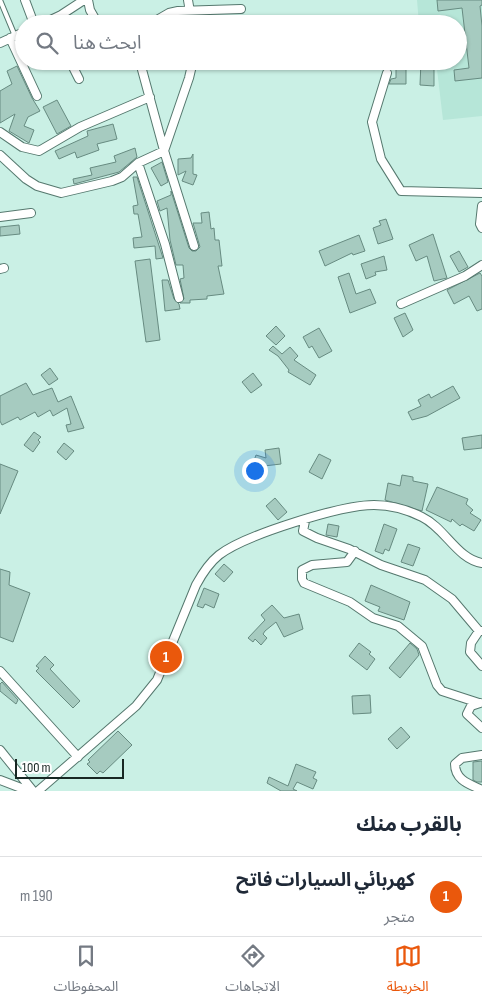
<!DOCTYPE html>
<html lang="ar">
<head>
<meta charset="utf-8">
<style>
  :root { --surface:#fff; --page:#f6f6f7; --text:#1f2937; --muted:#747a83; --line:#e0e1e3; --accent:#ea580c }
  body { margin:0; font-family:"Sofia Sans Condensed","Noto Sans Arabic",sans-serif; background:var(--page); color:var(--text); direction:rtl }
  .scale { position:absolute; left:15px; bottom:12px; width:109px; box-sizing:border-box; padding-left:5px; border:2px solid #182723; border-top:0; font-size:14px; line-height:18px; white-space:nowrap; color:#182723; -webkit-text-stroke:4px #fff; paint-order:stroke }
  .you { position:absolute; left:254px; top:470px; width:18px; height:18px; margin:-12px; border:4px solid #fff; border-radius:50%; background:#1a73e8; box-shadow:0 0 0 8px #1a73e833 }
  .badge { display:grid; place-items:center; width:32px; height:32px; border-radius:50%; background:var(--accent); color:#fff; font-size:16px; font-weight:700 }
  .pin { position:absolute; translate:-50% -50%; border:2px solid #fff; box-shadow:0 1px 5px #0006 }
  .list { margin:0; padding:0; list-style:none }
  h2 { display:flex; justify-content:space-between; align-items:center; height:65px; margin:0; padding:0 20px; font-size:21px }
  h2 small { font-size:16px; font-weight:400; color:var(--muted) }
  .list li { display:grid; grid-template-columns:32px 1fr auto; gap:15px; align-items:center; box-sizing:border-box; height:80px; padding:0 20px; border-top:1px solid var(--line) }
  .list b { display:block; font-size:19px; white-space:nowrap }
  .list p { margin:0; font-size:16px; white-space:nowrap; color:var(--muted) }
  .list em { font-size:16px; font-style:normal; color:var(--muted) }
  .icon { flex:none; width:28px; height:28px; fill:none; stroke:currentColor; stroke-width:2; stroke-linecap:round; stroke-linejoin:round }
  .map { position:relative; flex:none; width:482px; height:791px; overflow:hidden; direction:ltr }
  .search { position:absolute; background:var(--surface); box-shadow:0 1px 4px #0004; left:15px; right:15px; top:15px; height:55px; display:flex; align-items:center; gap:12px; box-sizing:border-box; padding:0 18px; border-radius:28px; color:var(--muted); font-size:19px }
  .sheet { height:145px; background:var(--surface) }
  nav { display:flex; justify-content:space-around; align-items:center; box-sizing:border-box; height:70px; border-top:1px solid var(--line); background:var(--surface); font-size:14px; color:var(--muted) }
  nav a { display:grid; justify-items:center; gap:2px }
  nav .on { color:var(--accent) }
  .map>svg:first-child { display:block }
  .built { fill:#b6e6d8 }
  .building { fill:#a6cbc0; stroke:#678b81 }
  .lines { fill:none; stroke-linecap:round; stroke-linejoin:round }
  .lane-casing { stroke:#55786e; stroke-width:6 }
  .street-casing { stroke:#55786e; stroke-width:10 }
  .lane { stroke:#fff; stroke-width:4 }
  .street { stroke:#fff; stroke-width:8 }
</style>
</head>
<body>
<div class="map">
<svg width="482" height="791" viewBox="0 0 482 791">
  <rect width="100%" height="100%" fill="#caf0e5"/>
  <path class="built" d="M417,0H482V116L443,120L436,61H458V24H419Z"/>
  <path class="building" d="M437,0H482V5L480,6L482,26V78L455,81L454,70L469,68L462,8L438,11Z
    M421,61H434V86L420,85Z
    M17,66L32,98L40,111L28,117L24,126L34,130L29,143L9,131L15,114L0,123V91L12,84L7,71Z
    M396,67H406V84H389L391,79L396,78Z
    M57,100L71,126L57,134L43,107Z
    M113,124L117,139L97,144L99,150L77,158L75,152L59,159L55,151L88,136L87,131Z
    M135,148L137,157L119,172L74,184L73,179L92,175L90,168L116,162L114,156Z
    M193,154V174L197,175L193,185L182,181L186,171L178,175V159L191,158Z
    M162,162L168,182L161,186L151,168Z
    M133,177H137L163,258L156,259L155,246L134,248L133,238L142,237L138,214H134L133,206L138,205Z
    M171,191L189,248L192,251H196L200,247L193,223H202L201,213L209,212L211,229L214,228L215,240H219L222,266H218L224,294L207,296V299L190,300V303H180L184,299L180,279L184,278L183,265H176L170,240L167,208L160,211L157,201L171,195Z
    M386,219L393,239L378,244L373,228L381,225L379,221Z
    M19,225L20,234L0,236V227Z
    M433,234L447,278L434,281L427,256L416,261L409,245Z
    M359,235L365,251L353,255L352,253L325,266L319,251Z
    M459,251L468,267L459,272L450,256Z
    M384,256L387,270L375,272L376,275L366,279L361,264Z
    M150,259L160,340L146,342L135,261Z
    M349,273L356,294L370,289L376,303L350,313L338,277Z
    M480,273L482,276V309L477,311L469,296L454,304L447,290Z
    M162,280H168L174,299L179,304L180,309L165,311Z
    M405,313L413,330L403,337L394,318Z
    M276,326L285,336L276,345L266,336Z
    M319,328L332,351L319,358L312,346L309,348L303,337Z
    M273,346L282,354L290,347L298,356L294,360L316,375L310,385L288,372L289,370L278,356L269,350Z
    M50,368L58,379L49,385L41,375Z
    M253,373L262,385L251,393L242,382Z
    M26,383L33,395L52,388L58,402L71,396L84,428L68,432L66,425L71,424L67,408L53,416L50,410L38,417L35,412L20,420L18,417L2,425L0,421V396Z
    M453,386L460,398L427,416L412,420L408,412L421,406L418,400L429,394L431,398Z
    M34,432L41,437L38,440L40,442L33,452L24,445Z
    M482,435V448L464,450L462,438Z
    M64,443L74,451L66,460L57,452Z
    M279,448L281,464L264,466L263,470L252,466L256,455L266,458L265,450Z
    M319,454L331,460L322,479L309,472Z
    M0,464L18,471L0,514Z
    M402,475L413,477V481L428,484L422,511L385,500L388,483L400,486Z
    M437,487L468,499L466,504L473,510L470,513L481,520L474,531L462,524L460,526L452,519L451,522L426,510Z
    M275,498L287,512L278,520L266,506Z
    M328,524L339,526L337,537L326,535Z
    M384,524L397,529L389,551L385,549L383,554L375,551Z
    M408,544L420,548L413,566L401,562Z
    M224,564L233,572L224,582L215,574Z
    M0,569L10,572L9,585L30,593L13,642L0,637Z
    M371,585L410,602L404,620L378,611L380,607L365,601Z
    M204,588L219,594L214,608L205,604L203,608L197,606Z
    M272,605L284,618L299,614L303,629L284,637L276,622L265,631L263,634L267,638L261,645L255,639L253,642L248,638L265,620L261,615Z
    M359,643L371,652L369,654L375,659L367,670L349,656Z
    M410,643L417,649L419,655L400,678L389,668Z
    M45,656L54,665L50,669L80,701L73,708L36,671L39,668L36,666Z
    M2,682L18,700L16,704L0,691V684Z
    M370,695L371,713L353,714L352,696Z
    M401,727L410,737L397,749L388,739Z
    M118,731L132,745L103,773L100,771L97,774L87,764L90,762L88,760Z
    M482,761V782H477L473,780V762Z
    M296,764L316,772L313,778L317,780L313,789L297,782L293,789L297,791H281L267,783L269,777L288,786Z"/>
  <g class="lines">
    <defs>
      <path id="lane" d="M0,0L15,36"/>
      <path id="street" d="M25,0L34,24
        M88,0L90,10L98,24
        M188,0L192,24
        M42,24L61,15L84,0
        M150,24L169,13L178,11L241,9
        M10,38L37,96
        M0,43L24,32
        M70,61L79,79
        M136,61L141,66L165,154L194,246
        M387,73L372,122L381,159L401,191L482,193
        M0,132L22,147L39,151L80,127L150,97
        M0,155L26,179L37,186L61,193L112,181L122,177L138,163L164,151L189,78L193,61
        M138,163L165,244L179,298
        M482,206L480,224L482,228
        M0,217L31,213
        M0,269L4,268
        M401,304L465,276L482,265
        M305,521L303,531L317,538L349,549L381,565L425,580L452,599L479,631
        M355,551L347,562L312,565L302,570V579L304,583L350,602L373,618L398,626L422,646L437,685L442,691L479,703
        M482,631H479L471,643L470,652L482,666
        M0,671L78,757
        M480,703L471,706L467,714L482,728
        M0,750L33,791
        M482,755L462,758L455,764C455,780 469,784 482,790
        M0,780L29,791
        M38,791L136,706L157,680L196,585C202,574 209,563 219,555C245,535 341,505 374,505C390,505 408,510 422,517C445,528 457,559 482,563"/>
    </defs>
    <use href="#lane" class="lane-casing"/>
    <use href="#street" class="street-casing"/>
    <use href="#lane" class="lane"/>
    <use href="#street" class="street"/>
  </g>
</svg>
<div class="scale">100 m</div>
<div class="you"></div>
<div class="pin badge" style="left:166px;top:657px">1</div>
<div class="search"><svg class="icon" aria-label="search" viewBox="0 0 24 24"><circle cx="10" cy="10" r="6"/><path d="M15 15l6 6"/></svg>ابحث هنا</div>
</div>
<section class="sheet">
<h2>بالقرب منك<small></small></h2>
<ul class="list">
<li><span class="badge">1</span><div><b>كهربائي السيارات فاتح</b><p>متجر</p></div><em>190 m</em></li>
</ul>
</section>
<nav>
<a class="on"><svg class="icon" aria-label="map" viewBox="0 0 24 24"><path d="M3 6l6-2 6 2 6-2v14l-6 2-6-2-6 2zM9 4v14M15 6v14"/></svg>الخريطة</a>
<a><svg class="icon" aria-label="directions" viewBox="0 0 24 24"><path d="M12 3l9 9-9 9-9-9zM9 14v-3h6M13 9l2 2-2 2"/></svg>الاتجاهات</a>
<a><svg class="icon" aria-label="saved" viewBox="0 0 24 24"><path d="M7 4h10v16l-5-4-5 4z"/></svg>المحفوظات</a>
</nav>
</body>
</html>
